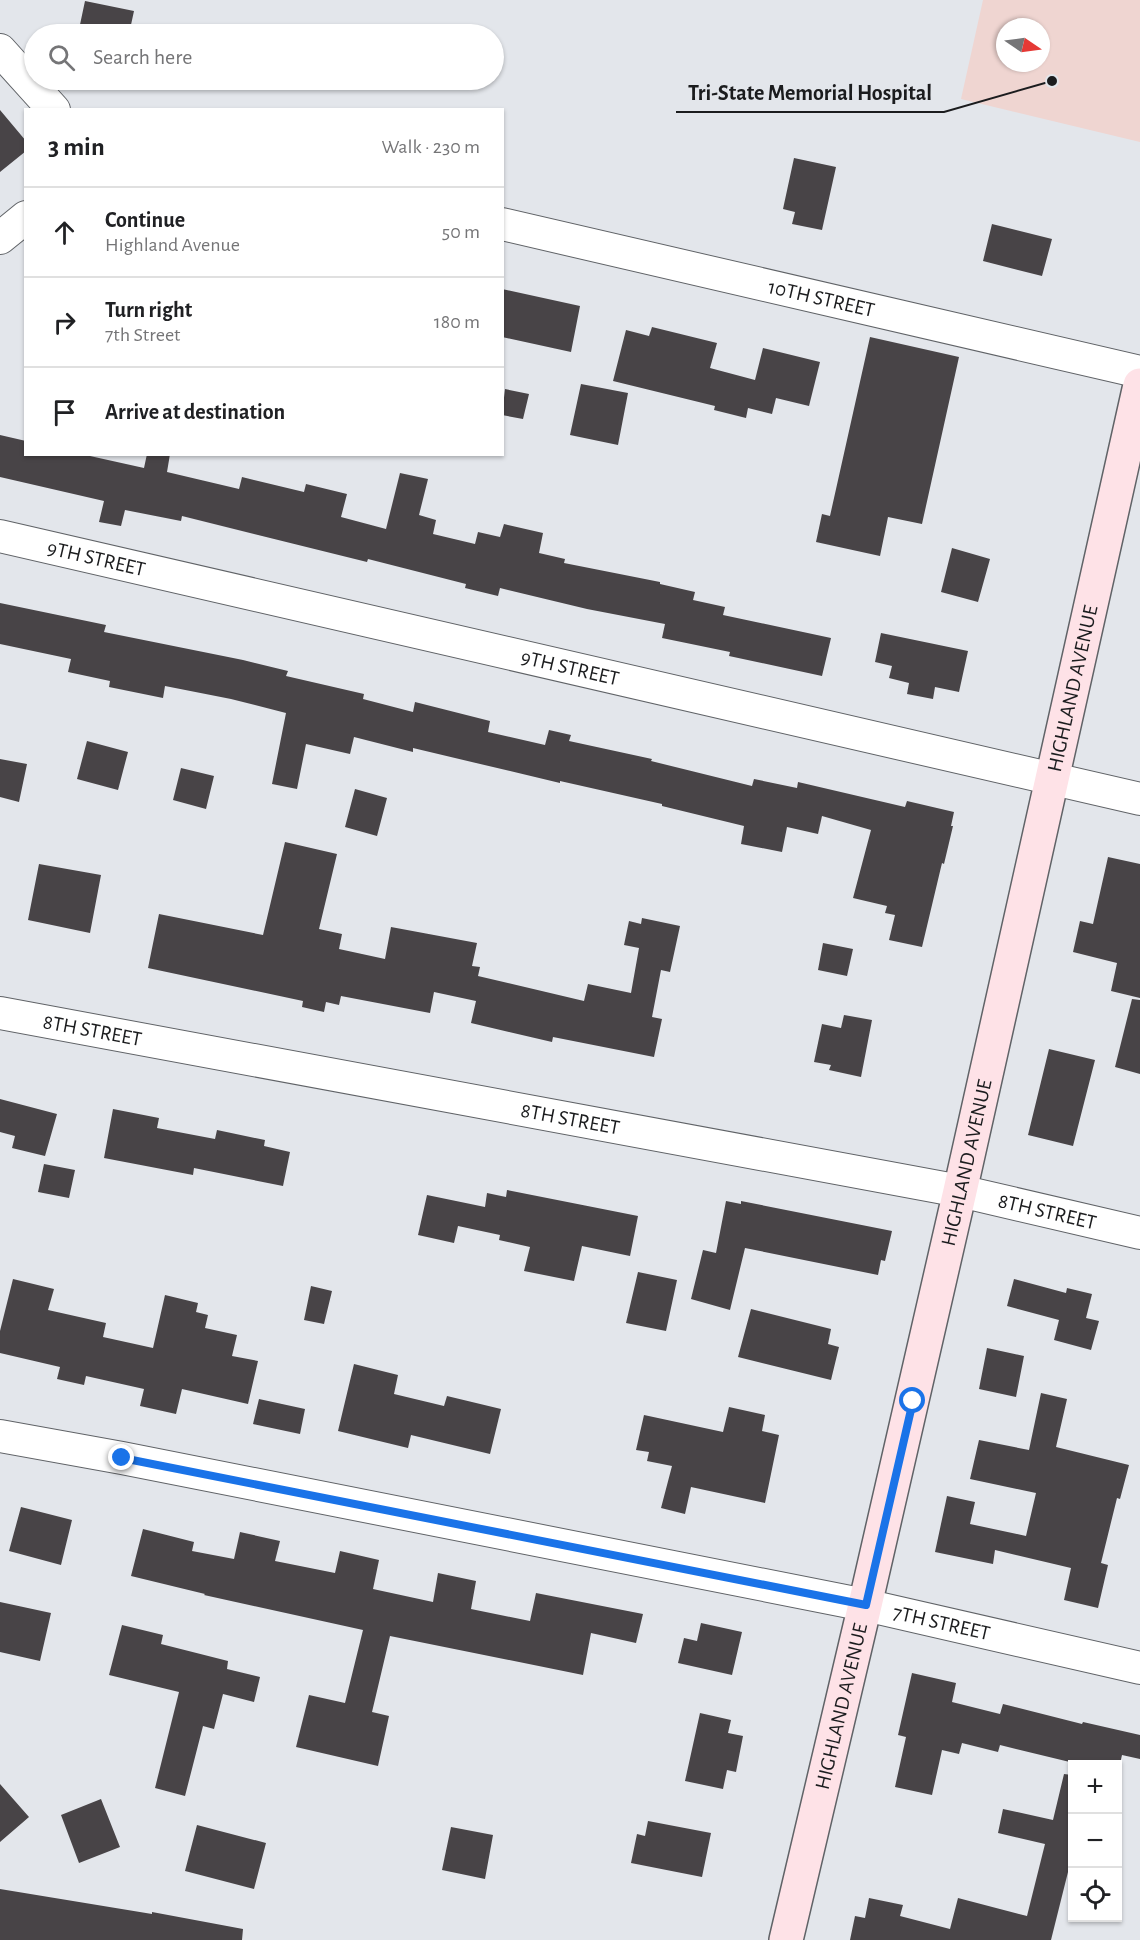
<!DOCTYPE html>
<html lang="en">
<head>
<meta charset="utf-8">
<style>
  :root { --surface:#fff; --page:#f2f2f2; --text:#202124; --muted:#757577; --line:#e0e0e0 }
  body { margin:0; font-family:"Alegreya Sans",sans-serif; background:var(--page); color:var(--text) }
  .controls { position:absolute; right:18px; bottom:18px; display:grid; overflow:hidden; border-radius:0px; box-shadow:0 2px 4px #0004 }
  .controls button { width:54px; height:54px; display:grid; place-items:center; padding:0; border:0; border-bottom:2px solid var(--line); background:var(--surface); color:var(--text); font:30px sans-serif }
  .compass { position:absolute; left:996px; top:18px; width:54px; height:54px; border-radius:50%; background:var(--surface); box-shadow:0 2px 4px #0004; rotate:103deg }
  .stop { position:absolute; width:18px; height:18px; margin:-14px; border:4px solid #1a73e8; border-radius:50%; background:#fff }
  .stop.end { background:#1a73e8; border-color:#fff; box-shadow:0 2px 6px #0008 }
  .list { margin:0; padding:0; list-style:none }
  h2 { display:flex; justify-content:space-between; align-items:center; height:78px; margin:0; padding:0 24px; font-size:26px }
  h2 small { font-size:20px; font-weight:400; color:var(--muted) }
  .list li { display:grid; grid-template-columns:39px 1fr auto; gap:18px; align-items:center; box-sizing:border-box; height:90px; padding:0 24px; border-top:2px solid var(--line) }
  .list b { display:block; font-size:22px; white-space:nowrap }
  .list p { margin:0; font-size:20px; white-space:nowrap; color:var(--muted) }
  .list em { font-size:20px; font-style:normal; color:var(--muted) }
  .icon { flex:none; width:33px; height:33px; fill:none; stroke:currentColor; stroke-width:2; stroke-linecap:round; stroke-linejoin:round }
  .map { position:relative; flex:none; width:1140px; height:1940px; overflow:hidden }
  .search { position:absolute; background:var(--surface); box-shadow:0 2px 4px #0004; left:24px; top:24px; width:480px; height:66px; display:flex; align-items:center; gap:15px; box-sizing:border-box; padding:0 21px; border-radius:33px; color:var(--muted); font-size:22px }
  .panel { position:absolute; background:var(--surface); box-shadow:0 2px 4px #0004; left:24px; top:108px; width:480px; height:348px; border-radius:0px }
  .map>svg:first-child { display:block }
  .medical { fill:#efd5d1; fill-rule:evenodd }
  .building { fill:#484447 }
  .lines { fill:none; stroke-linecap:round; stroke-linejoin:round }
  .minor-casing { stroke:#606367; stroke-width:34 }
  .secondary-casing { stroke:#606367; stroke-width:36 }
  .minor { stroke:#fff; stroke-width:32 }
  .secondary { stroke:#fee2e7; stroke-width:33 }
  .route { stroke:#1a73e8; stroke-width:8 }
  .labels { text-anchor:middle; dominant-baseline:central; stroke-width:6; stroke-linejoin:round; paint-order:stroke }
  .street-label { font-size:21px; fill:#1b1c1e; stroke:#e3e6eb }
  .leader { fill:none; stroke:#1b1c1e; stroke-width:2 }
  .callout-dot { fill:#1b1c1e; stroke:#e3e6eb; stroke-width:2 }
  .callout-label { font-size:22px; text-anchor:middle; font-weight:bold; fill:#1b1c1e; stroke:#e3e6eb; stroke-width:6; stroke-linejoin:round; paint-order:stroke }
</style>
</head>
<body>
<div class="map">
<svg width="1140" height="1940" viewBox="0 0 1140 1940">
  <rect width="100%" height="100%" fill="#e3e6eb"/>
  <path class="medical" d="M983,0H1140V142L961,99ZM1005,27H1041V63H1005Z"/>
  <path class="building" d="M85,1L134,11L129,34H78Z
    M0,110L26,141V151L0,172Z
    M794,158L836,167L822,230L792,224L795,212L783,209Z
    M992,224L1052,239L1042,276L983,261Z
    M502,289L580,306L571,352L502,337Z
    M652,327L717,343L710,368L755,380L763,348L820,362L809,406L776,398L772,414L748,408L746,418L714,410L715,406L613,381L626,330L649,336Z
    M870,337L959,357L922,524L888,517L880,556L816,542L822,514L830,516Z
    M581,384L628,393L618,445L570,435Z
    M505,389L529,394L523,419L502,415Z
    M0,435L26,441V454H81L144,468L147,454H170L167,472L239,489L242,477L304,492L306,484L347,494L341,517L386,529L400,473L428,479L419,515L436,520L433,534L475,544L478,532L500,537L504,524L543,533L539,553L565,559L564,563L660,582V584L695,592L693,600L725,607L723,615L831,638L822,676L729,656L730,652L662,638L665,624L587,609L500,588L498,596L465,588L466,584L368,559L367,562L182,516L181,521L125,510L121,526L99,522L104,501L0,477Z
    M952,548L990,559L978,602L941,592Z
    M0,603L106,625L104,632L243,660L288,671L286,676L364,694L363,699L413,712L415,702L490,721L488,732L545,745L549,730L571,735L569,741L652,759L651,761L752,786L754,779L797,788L798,782L905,807L907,801L954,812L951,826H953L944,864L942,863L922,947L889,940L895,915L885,913L887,906L853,898L871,830L822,816L818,834L787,827L782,852L741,844L744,826L662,806V804L560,781V783L413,748V752L354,737L350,754L306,744L297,789L272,784L286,713L231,699L165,686L163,698L109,687L110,681L68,672L71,659L0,644Z
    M881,633L968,651L959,692L935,687L933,699L907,694L909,683L889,678L892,666L875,662Z
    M87,741L128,752L118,790L77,779Z
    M0,759L27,764L19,802L0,797Z
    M181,768L214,776L206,809L173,800Z
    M355,789L387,798L377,836L345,827Z
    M285,842L337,854L319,929L342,934L339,949L385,959L391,927L477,943L472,966L480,967L478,976L584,1001L588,984L631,993L639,948L624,945L629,921L641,924L642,918L680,926L670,972L661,970L652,1017L662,1019L654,1057L553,1037L552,1042L471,1023L476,1001L434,992L430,1013L341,996L339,1005L326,1002L324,1012L302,1007L303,1001L148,968L159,914L263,935Z
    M1108,857L1140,864V998L1111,991L1117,963L1073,952L1080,921L1093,924Z
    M39,864L101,875L90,933L28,920Z
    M823,943L853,949L847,976L818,970Z
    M1132,999L1140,1000V1074L1115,1067Z
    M844,1015L872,1020L861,1077L829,1070L831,1065L814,1062L822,1024L841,1028Z
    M1049,1049L1095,1060L1073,1146L1028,1135Z
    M0,1099L57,1114L45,1156L12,1148L15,1136L0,1132Z
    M113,1109L159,1118L157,1128L215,1139L217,1130L265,1140L264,1146L290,1152L283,1186L194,1168L193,1175L104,1158Z
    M44,1164L75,1170L69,1198L38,1192Z
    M507,1190L638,1216L630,1256L582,1246L574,1281L524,1271L530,1247L499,1240L500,1235L458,1226L454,1243L418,1235L427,1195L485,1207L487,1193L506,1197Z
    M726,1201L741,1204V1201L892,1231L885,1261L881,1260L878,1275L745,1248L730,1310L691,1299L703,1250L716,1253Z
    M638,1272L677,1280L666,1331L626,1323Z
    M13,1279L54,1289L48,1310L106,1323L103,1337L153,1348L165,1295L198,1303L196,1312L208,1315L205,1328L237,1335L232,1356L258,1361L248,1404L182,1389L176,1414L140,1406L144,1389L86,1376L84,1385L57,1379L60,1367L0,1353V1331Z
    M1014,1279L1066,1293L1067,1288L1092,1294L1086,1318L1099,1321L1091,1350L1054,1340L1059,1320L1007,1306Z
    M311,1286L332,1291L324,1324L304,1320Z
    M751,1309L831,1329L828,1344L839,1347L831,1380L738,1357Z
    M987,1348L1024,1356L1016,1397L979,1389Z
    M354,1364L398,1375L394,1394L444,1406L447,1396L501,1409L490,1454L411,1435L408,1448L338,1431Z
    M1041,1393L1067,1399L1056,1447L1129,1465L1120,1499L1117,1498L1101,1563L1108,1565L1098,1608L1064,1600L1071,1568L995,1550L993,1564L935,1552L947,1496L975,1502L970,1524L1026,1536L1036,1493L970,1479L979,1440L1029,1450Z
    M259,1399L305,1409L300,1434L253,1424Z
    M729,1407L765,1415L762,1431L779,1435L765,1503L691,1487L685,1514L661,1508L672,1466L647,1461L649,1452L636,1450L644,1415L723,1432Z
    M21,1507L72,1520L61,1565L9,1551Z
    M143,1529L194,1542L192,1551L234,1559L240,1532L280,1541L275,1561L335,1573L340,1551L379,1560L373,1589L433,1602L438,1573L476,1581L471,1609L530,1621L536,1593L643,1614L636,1643L591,1633L583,1675L390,1636L372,1712L389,1716L378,1766L296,1747L309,1695L345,1703L363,1630L204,1595L205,1594L131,1576Z
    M0,1602L51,1613L40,1661L0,1652Z
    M701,1623L742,1632L732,1675L678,1663L684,1638L697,1641Z
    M122,1625L163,1635L161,1644L228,1661L227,1669L260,1677L254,1702L223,1694L214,1729L203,1726L185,1796L155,1788L179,1692L109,1675Z
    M912,1673L956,1683L952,1702L1000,1714L1003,1704L1082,1724L1083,1722L1140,1735V1759L1122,1755L1120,1764H1078L1000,1745L998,1752L962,1743L959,1754L942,1750L932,1795L895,1787L906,1737L898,1735Z
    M700,1713L731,1720L728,1733L743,1736L736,1772L727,1770L723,1789L685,1781Z
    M1064,1774L1072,1775V1856L1051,1940H850L855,1916L865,1918L869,1898L903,1905L900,1916L950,1929L958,1898L1027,1916L1045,1844L998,1833L1003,1809L1053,1820Z
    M0,1784L29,1817L0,1842Z
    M101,1799L120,1847L79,1863L61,1815Z
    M648,1821L711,1833L702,1877L631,1863L637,1834L645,1836Z
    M197,1825L266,1843L254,1889L185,1871Z
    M451,1827L493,1835L485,1879L442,1870Z
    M0,1889L152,1914V1912L243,1929L242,1940H0Z"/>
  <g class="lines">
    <defs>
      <g id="minor">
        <path d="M0,50L54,110"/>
        <path id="s1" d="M502,224L1140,372"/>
        <path d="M0,238L26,217"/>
        <path id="s2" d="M0,536L1140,799"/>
        <path id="s3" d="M0,1013L960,1191L1140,1233"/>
        <path id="s4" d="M0,1436L122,1458L865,1605L1140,1668"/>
      </g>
      <g id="secondary">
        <path id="s5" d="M786,1940L865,1605L960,1191L1140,385"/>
      </g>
    </defs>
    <use href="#minor" class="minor-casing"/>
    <use href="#secondary" class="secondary-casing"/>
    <use href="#minor" class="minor"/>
    <use href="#secondary" class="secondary"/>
  </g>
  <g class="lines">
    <path class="route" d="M122,1458L866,1605L913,1401"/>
  </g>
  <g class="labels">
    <g class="street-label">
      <text stroke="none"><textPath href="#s1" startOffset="328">10TH STREET</textPath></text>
      <text stroke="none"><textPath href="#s2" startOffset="99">9TH STREET</textPath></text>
      <text stroke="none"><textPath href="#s2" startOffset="585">9TH STREET</textPath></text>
      <text stroke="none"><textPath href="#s5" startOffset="1284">HIGHLAND AVENUE</textPath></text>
      <text stroke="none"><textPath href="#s3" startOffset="94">8TH STREET</textPath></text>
      <text stroke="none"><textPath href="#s3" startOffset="580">8TH STREET</textPath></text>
      <text stroke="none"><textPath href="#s5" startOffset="798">HIGHLAND AVENUE</textPath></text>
      <text stroke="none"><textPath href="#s3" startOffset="1066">8TH STREET</textPath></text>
      <text stroke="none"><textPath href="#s4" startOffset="960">7TH STREET</textPath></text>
      <text stroke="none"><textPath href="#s5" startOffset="240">HIGHLAND AVENUE</textPath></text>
    </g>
  </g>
  <path class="leader" d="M1052 81L944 112H676"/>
  <circle class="callout-dot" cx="1052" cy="81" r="6"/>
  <g class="callout-label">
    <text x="810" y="100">Tri-State Memorial Hospital</text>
  </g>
</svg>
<div class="controls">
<button>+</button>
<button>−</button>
<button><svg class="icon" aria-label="locate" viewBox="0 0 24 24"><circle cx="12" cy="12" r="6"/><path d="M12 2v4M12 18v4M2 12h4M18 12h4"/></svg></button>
</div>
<svg class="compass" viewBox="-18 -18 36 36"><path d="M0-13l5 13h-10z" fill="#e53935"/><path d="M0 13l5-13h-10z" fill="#757577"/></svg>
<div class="stop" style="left:913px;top:1401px"></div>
<div class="stop end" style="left:122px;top:1458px"></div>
<div class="search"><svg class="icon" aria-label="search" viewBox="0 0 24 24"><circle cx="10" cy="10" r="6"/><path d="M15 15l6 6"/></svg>Search here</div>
<section class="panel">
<h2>3 min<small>Walk · 230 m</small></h2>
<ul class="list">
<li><svg class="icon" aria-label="ahead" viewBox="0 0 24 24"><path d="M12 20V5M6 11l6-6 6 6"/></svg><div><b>Continue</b><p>Highland Avenue</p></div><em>50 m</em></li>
<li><svg class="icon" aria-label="right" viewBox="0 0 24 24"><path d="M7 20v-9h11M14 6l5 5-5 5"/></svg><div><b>Turn right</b><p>7th Street</p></div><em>180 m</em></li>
<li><svg class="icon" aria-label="arrive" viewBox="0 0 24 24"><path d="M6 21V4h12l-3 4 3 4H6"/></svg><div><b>Arrive at destination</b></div></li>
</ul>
</section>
</div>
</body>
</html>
